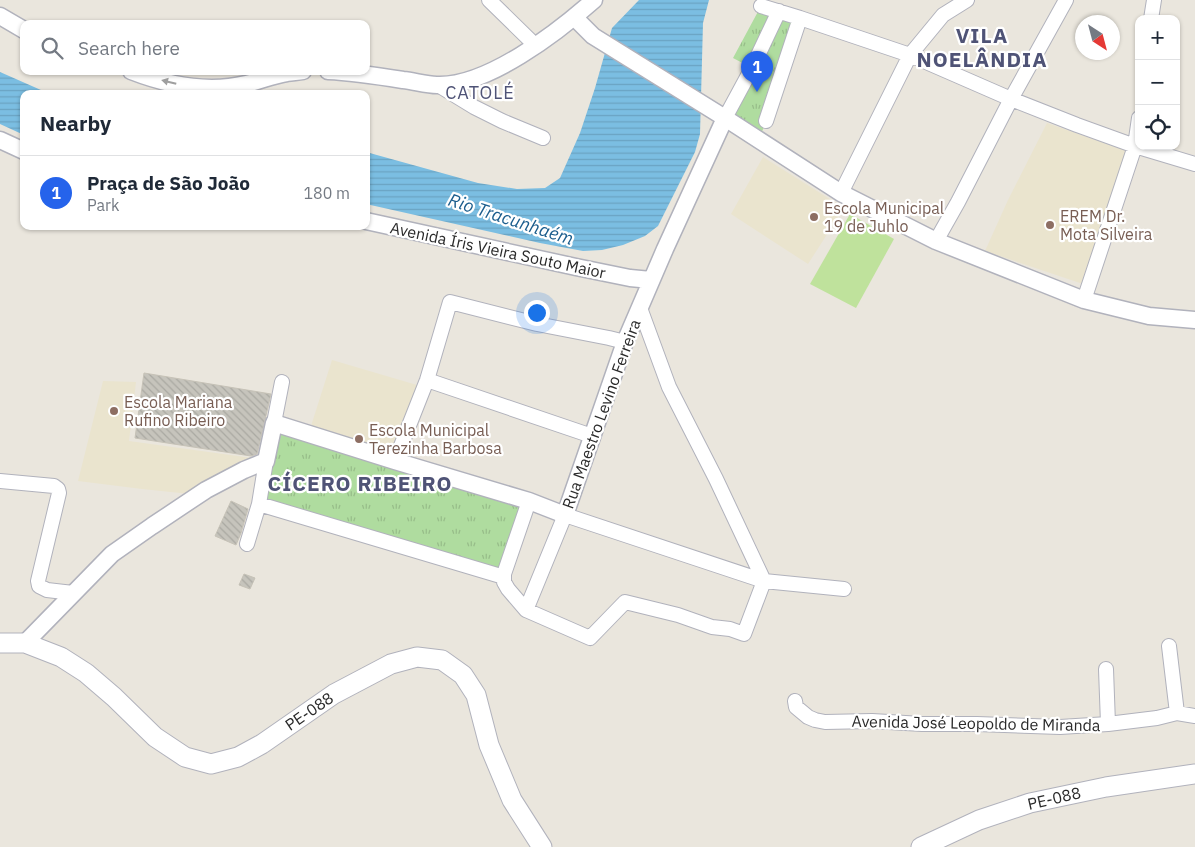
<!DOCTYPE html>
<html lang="en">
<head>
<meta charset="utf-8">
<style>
  :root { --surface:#fff; --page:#f6f6f7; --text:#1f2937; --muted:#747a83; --line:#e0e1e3; --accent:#2563eb }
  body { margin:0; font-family:"IBM Plex Sans",sans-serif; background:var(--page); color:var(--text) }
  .controls { position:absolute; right:15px; top:15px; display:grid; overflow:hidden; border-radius:10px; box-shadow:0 1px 4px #0004 }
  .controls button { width:45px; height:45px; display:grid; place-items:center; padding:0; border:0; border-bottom:1px solid var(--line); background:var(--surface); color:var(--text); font:25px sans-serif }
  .compass { position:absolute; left:1075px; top:15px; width:45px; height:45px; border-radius:50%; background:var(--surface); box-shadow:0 1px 4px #0004; rotate:144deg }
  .you { position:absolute; left:536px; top:312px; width:18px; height:18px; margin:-12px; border:4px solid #fff; border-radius:50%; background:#1a73e8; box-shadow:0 0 0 8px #1a73e833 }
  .badge { display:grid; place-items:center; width:32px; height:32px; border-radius:50%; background:var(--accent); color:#fff; font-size:16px; font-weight:700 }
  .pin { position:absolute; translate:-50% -41px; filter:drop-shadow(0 1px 2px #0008) }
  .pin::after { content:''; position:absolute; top:26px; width:18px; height:15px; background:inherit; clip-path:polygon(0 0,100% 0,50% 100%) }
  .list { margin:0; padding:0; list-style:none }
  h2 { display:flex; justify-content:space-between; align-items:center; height:65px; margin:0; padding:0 20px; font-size:21px }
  h2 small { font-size:16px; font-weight:400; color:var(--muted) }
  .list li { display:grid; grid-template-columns:32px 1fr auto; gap:15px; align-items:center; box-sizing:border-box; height:75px; padding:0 20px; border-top:1px solid var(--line) }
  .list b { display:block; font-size:19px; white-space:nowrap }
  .list p { margin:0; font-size:16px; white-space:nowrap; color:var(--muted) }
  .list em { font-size:16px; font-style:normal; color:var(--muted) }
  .icon { flex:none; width:28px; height:28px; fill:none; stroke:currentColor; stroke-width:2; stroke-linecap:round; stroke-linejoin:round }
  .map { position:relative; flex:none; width:1195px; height:847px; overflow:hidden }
  .search { position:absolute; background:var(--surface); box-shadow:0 1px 4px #0004; left:20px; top:20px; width:350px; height:55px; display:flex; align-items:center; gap:12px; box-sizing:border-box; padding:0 18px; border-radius:10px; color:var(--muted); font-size:19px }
  .panel { position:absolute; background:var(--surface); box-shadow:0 1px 4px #0004; left:20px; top:90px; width:350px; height:140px; border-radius:10px }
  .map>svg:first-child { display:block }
  .education { fill:#eae4ce }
  .park { fill:url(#park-tufts) }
  .pitch { fill:#bfe29c }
  .water { fill:url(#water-rules) }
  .building { fill:url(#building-back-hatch); stroke:#c6c2b7 }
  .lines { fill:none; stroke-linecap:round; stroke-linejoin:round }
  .minor-casing { stroke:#b1b2bc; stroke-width:16 }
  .tertiary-casing { stroke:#b1b2bc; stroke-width:19 }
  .secondary-casing { stroke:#b1b2bc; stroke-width:21 }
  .minor { stroke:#fff; stroke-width:14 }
  .tertiary { stroke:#fff; stroke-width:16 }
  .secondary { stroke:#fff; stroke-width:19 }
  .oneway { fill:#9f9f9f }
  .education-dot { fill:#8d6e63; stroke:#fff; stroke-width:2 }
  .labels { text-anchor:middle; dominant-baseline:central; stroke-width:4.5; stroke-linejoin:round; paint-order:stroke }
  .education-label { font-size:16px; fill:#785e54; stroke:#fff; text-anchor:start }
  .street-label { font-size:16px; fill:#2a2a2a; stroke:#fff }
  .neighbourhood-label { font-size:18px; letter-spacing:1px; fill:#4f5376; stroke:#fff }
  .water-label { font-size:18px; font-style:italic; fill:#1b5d8d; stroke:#fff }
  .district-label { font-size:21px; font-weight:bold; letter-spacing:1px; fill:#4f5376; stroke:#fff }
</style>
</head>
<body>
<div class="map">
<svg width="1195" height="847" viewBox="0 0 1195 847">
  <defs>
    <pattern id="park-tufts" width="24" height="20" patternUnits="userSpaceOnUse" patternTransform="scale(1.25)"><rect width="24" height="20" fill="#afdc9f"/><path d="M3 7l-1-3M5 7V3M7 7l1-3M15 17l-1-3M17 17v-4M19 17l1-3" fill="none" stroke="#97bd89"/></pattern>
    <pattern id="water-rules" width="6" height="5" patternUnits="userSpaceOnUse" patternTransform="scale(1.25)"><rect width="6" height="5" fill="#7bbee2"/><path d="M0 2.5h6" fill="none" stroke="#6aa3c2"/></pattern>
    <pattern id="building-back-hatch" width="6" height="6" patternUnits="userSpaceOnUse" patternTransform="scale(1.25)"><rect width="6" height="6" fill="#c6c4bc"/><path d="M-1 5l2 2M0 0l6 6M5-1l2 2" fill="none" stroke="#aaa9a2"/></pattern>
  </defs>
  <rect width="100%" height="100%" fill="#eae6dd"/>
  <path class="education" d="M1047,123L1127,151L1083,284L985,251L1008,200Z
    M763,157L844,208L808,264L731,214Z
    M332,360L417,385L395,452L311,426Z
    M103,381L136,382L129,441L252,458L190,494L142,489L78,481Z"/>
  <path class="park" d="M761,6L800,18L760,138L726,117L752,68L733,58Z
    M274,423L529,501L503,569L267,503L266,461Z"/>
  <path class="pitch" d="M850,214L894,239L856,308L810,284Z"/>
  <path class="water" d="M639,0H709L703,23L700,134L695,152L658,226L645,236L623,245L602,250L583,251L540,243L366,204V152L478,183L517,189L545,188L560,178L580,133L595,88L612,28Z
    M0,72L50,94H24V135L0,124Z"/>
  <path class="building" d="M144,373L271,394L257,454L251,456L135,438Z
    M231,501L248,509L241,533L236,545L215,536Z
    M244,574L255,578L250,589L239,585Z"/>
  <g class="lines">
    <defs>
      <path id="minor" d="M489,0L536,46
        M761,6L800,18L910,55L1011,99L1077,125L1135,146L1195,164
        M1151,19L1154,0
        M438,85L474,107L502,121L543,138
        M725,118L752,68L779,11
        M766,121L800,18
        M841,193L910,55L943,15L967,0
        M936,241L958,202L1011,99L1066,0
        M1084,300L1135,146L1139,118
        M427,380L592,436
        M274,423L282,382
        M395,461L427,380L450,302L537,324L609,338L625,342
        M0,481L54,486L58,489L59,493L38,581L39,586L47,590L73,593
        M529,501L504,574V582L508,589L526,610L590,638L625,602L678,615L712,627L730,629L744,634L764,581L716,479L669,387L640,308
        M259,504L504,577
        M247,544L259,504L266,461
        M526,610L565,515L764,581L844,589
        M1169,646L1177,713
        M1106,669L1108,724
        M795,701L796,707L808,717L815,720L825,722L872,721L922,724H977L1060,727L1108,724L1157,718L1177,713L1195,716"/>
      <path id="tertiary" d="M0,16L24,30
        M574,17L593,36L725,118L841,193L936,241L1084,300L1149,316L1195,320
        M131,71C167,85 208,93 246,84C260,81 273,75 287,73C292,72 297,72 303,71
        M328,71C353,72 378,76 403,80C414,81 426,85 437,85C487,87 558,32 594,0
        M0,140L24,151
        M366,221L576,267L630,278L651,280
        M25,643L112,554L152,526L206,490L244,470L266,461L274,423L395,461L529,501L565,515L625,342L665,249L725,118"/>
      <path id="secondary" d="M0,643H25L61,657L86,673L114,697L155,737L185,757L211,764L238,757L262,744L334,694L391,664L417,657L442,660L463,675L476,695L489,745L512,800L542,847
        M921,847L979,820L1030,803L1106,787L1195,774"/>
    </defs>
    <use href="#minor" class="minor-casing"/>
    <use href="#tertiary" class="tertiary-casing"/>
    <use href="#secondary" class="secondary-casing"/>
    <use href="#minor" class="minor"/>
    <use href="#tertiary" class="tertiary"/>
    <use href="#secondary" class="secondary"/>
  </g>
  <defs><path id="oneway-solid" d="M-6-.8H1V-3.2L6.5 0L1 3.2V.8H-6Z" transform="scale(1.25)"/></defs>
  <use class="oneway" href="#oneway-solid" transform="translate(169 82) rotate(-166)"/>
  <g class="education-dot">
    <circle cx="814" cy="217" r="5"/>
    <circle cx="1050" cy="225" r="5"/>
    <circle cx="114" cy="411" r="5"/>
    <circle cx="359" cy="439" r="5"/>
  </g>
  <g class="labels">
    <g class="education-label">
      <text x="824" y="208">Escola Municipal<tspan x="824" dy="18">19 de Juhlo</tspan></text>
      <text x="1060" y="216">EREM Dr.<tspan x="1060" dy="18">Mota Silveira</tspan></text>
      <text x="124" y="402">Escola Mariana<tspan x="124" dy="18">Rufino Ribeiro</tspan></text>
      <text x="369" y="430">Escola Municipal<tspan x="369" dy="18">Terezinha Barbosa</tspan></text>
    </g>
    <g class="street-label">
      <text transform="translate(498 250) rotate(12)">Avenida Íris Vieira Souto Maior</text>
      <text transform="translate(601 414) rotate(-70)">Rua Maestro Levino Ferreira</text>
      <text transform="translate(309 711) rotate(-34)">PE-088</text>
      <text transform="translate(976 723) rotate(1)">Avenida José Leopoldo de Miranda</text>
      <text transform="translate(1054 798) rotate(-13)">PE-088</text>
    </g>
    <g class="neighbourhood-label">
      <text x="480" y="92">CATOLÉ</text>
    </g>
    <g class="water-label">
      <text transform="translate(511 219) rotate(18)">Rio Tracunhaém</text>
    </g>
    <g class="district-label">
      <text x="982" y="35">VILA<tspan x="982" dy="24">NOELÂNDIA</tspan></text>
      <text x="360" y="483">CÍCERO RIBEIRO</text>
    </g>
  </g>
</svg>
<div class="controls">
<button>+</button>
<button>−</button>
<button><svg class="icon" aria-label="locate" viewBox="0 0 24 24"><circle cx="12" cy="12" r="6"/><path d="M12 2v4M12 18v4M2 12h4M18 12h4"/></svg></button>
</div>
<svg class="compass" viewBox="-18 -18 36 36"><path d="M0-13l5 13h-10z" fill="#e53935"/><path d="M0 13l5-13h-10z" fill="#747a83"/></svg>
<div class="you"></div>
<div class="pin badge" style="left:757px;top:92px">1</div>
<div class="search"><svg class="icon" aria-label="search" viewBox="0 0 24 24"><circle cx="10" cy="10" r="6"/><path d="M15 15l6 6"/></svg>Search here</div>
<section class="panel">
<h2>Nearby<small></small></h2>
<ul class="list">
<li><span class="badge">1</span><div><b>Praça de São João</b><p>Park</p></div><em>180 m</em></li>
</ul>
</section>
</div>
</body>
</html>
